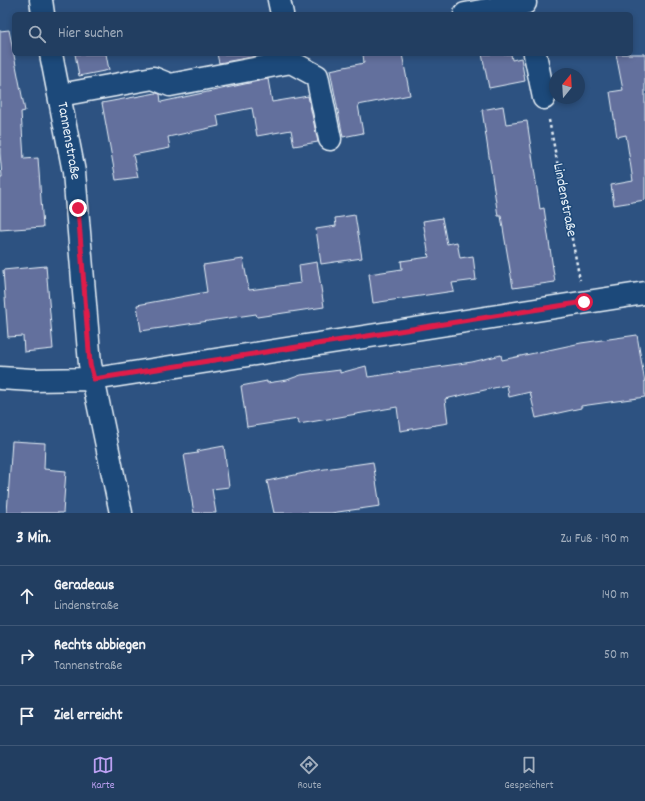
<!DOCTYPE html>
<html lang="de">
<head>
<meta charset="utf-8">
<style>
  :root { --surface:#223e61; --page:#2a4567; --text:#f1f3f6; --muted:#a2aebd; --line:#3f5776; --accent:#bca0f2 }
  body { margin:0; font-family:Dekko,sans-serif; background:var(--page); color:var(--text) }
  .compass { position:absolute; left:549px; top:68px; width:36px; height:36px; border-radius:50%; background:var(--surface); box-shadow:0 2px 6px #0003; rotate:18deg }
  .stop { position:absolute; width:12px; height:12px; margin:-9px; border:3px solid #e11d48; border-radius:50%; background:#fff }
  .stop.end { background:#e11d48; border-color:#fff; box-shadow:0 1px 4px #0008 }
  .list { margin:0; padding:0; list-style:none }
  h2 { display:flex; justify-content:space-between; align-items:center; height:52px; margin:0; padding:0 16px; font-size:17px }
  h2 small { font-size:13px; font-weight:400; color:var(--muted) }
  .list li { display:grid; grid-template-columns:26px 1fr auto; gap:12px; align-items:center; box-sizing:border-box; height:60px; padding:0 16px; border-top:1px solid var(--line) }
  .list b { display:block; font-size:15px; white-space:nowrap }
  .list p { margin:0; font-size:13px; white-space:nowrap; color:var(--muted) }
  .list em { font-size:13px; font-style:normal; color:var(--muted) }
  .icon { flex:none; width:22px; height:22px; fill:none; stroke:currentColor; stroke-width:2; stroke-linecap:round; stroke-linejoin:round }
  .map { position:relative; flex:none; width:645px; height:513px; overflow:hidden }
  .search { position:absolute; background:var(--surface); box-shadow:0 2px 6px #0003; left:12px; right:12px; top:12px; height:44px; display:flex; align-items:center; gap:10px; box-sizing:border-box; padding:0 14px; border-radius:6px; color:var(--muted); font-size:15px }
  .sheet { height:232px; background:var(--surface) }
  nav { display:flex; justify-content:space-around; align-items:center; box-sizing:border-box; height:56px; border-top:1px solid var(--line); background:var(--surface); font-size:11px; color:var(--muted) }
  nav a { display:grid; justify-items:center; gap:2px }
  nav .on { color:var(--accent) }
  .map>svg:first-child { display:block }
  .building { fill:#64709d; stroke:#e8f1f8 }
  .lines { fill:none; stroke-linecap:round; stroke-linejoin:round }
  .minor-casing { stroke:#e8f1f8; stroke-width:25 }
  .path { stroke:#e8f1f8; stroke-width:2.5; stroke-dasharray:3 3; stroke-linecap:butt }
  .minor { stroke:#1f4a7a; stroke-width:22 }
  .route { stroke:#e11d48; stroke-width:5 }
  .labels { text-anchor:middle; dominant-baseline:central; stroke-width:3; stroke-linejoin:round; paint-order:stroke }
  .street-label { font-size:15px; fill:#e8f1f8; stroke:#1f4a7a }
</style>
</head>
<body>
<div class="map">
<svg width="645" height="513" viewBox="0 0 645 513">
  <rect width="100%" height="100%" fill="#2d5281"/>
  <filter id="ink" filterUnits="userSpaceOnUse"><feTurbulence type="fractalNoise" baseFrequency=".025" numOctaves="2"/><feDisplacementMap in="SourceGraphic" scale="8" xChannelSelector="R" yChannelSelector="G"/><feConvolveMatrix kernelMatrix="1 2 1 2 8 2 1 2 1" color-interpolation-filters="sRGB"/></filter>
  <g filter="url(#ink)">
    <path class="building" d="M9,30L25,111L21,112L24,159L38,158L43,227L0,230V177H2L0,153V31Z
      M75,54H106L109,70L79,76Z
      M217,54H263V55L219,63Z
      M363,54H402L410,95L358,105L363,133L343,137L330,70L364,63Z
      M482,54H511L512,60L521,58L525,81L489,88Z
      M616,54H645V200L614,205L611,185L633,181L626,135L617,137L610,92L623,90Z
      M268,79L272,102L308,96L318,142L294,146L291,130L257,136L252,108L217,115L219,126L168,137L170,148L133,155L138,177L116,180L102,103L156,93L160,94L161,102Z
      M503,106L506,124L527,121L540,209L544,208L555,282L513,288L501,216H498L482,110Z
      M355,215L362,258L321,264L316,229L336,226L335,218Z
      M442,218L447,244L457,242L460,258L473,256L476,280L452,283L454,291L373,303L369,274L402,269L401,261L429,257L423,221Z
      M243,259L249,290L301,283L299,265L317,262L324,307L257,317L256,314L141,331L137,305L207,292L203,265Z
      M46,266L53,349L24,352L23,336L8,337L3,270Z
      M637,335L645,383V397L581,406V408L536,418L530,392L509,397L507,385L445,399L448,423L400,431L397,407L299,424L298,419L247,427L241,386L267,381V383L287,380L301,375L340,370V373L366,366L368,377L472,362L501,355L502,360L581,343Z
      M12,441L45,443L44,469L66,471L63,513H7Z
      M224,446L229,487L212,489L216,513H194L184,455L198,453L197,451Z
      M373,462L380,506L331,513H274L267,481L318,470Z"/>
    <g class="lines">
      <defs>
        <path id="minor" d="M41,0L43,14
          M279,0L282,14
          M465,14L525,3
          M51,54L74,172L90,364L121,513
          M535,54L544,98
          M291,62L317,76L330,139
          M60,95L153,78L170,85L291,62
          M0,378L32,380L94,379L645,293"/>
      </defs>
      <use href="#minor" class="minor-casing"/>
      <path class="path" d="M549,120L580,280"/>
      <use href="#minor" class="minor"/>
    </g>
  </g>
  <g class="lines" filter="url(#ink)">
    <path class="route" d="M78,208L90,364L94,379L584,302"/>
  </g>
  <g class="labels">
    <g class="street-label">
      <text transform="translate(68 141) rotate(80)">Tannenstraße</text>
      <text transform="translate(564 200) rotate(79)">Lindenstraße</text>
    </g>
  </g>
</svg>
<svg class="compass" viewBox="-18 -18 36 36"><path d="M0-13l5 13h-10z" fill="#e53935"/><path d="M0 13l5-13h-10z" fill="#a2aebd"/></svg>
<div class="stop" style="left:584px;top:302px"></div>
<div class="stop end" style="left:78px;top:208px"></div>
<div class="search"><svg class="icon" aria-label="search" viewBox="0 0 24 24"><circle cx="10" cy="10" r="6"/><path d="M15 15l6 6"/></svg>Hier suchen</div>
</div>
<section class="sheet">
<h2>3 Min.<small>Zu Fuß · 190 m</small></h2>
<ul class="list">
<li><svg class="icon" aria-label="ahead" viewBox="0 0 24 24"><path d="M12 20V5M6 11l6-6 6 6"/></svg><div><b>Geradeaus</b><p>Lindenstraße</p></div><em>140 m</em></li>
<li><svg class="icon" aria-label="right" viewBox="0 0 24 24"><path d="M7 20v-9h11M14 6l5 5-5 5"/></svg><div><b>Rechts abbiegen</b><p>Tannenstraße</p></div><em>50 m</em></li>
<li><svg class="icon" aria-label="arrive" viewBox="0 0 24 24"><path d="M6 21V4h12l-3 4 3 4H6"/></svg><div><b>Ziel erreicht</b></div></li>
</ul>
</section>
<nav>
<a class="on"><svg class="icon" aria-label="map" viewBox="0 0 24 24"><path d="M3 6l6-2 6 2 6-2v14l-6 2-6-2-6 2zM9 4v14M15 6v14"/></svg>Karte</a>
<a><svg class="icon" aria-label="directions" viewBox="0 0 24 24"><path d="M12 3l9 9-9 9-9-9zM9 14v-3h6M13 9l2 2-2 2"/></svg>Route</a>
<a><svg class="icon" aria-label="saved" viewBox="0 0 24 24"><path d="M7 4h10v16l-5-4-5 4z"/></svg>Gespeichert</a>
</nav>
</body>
</html>
